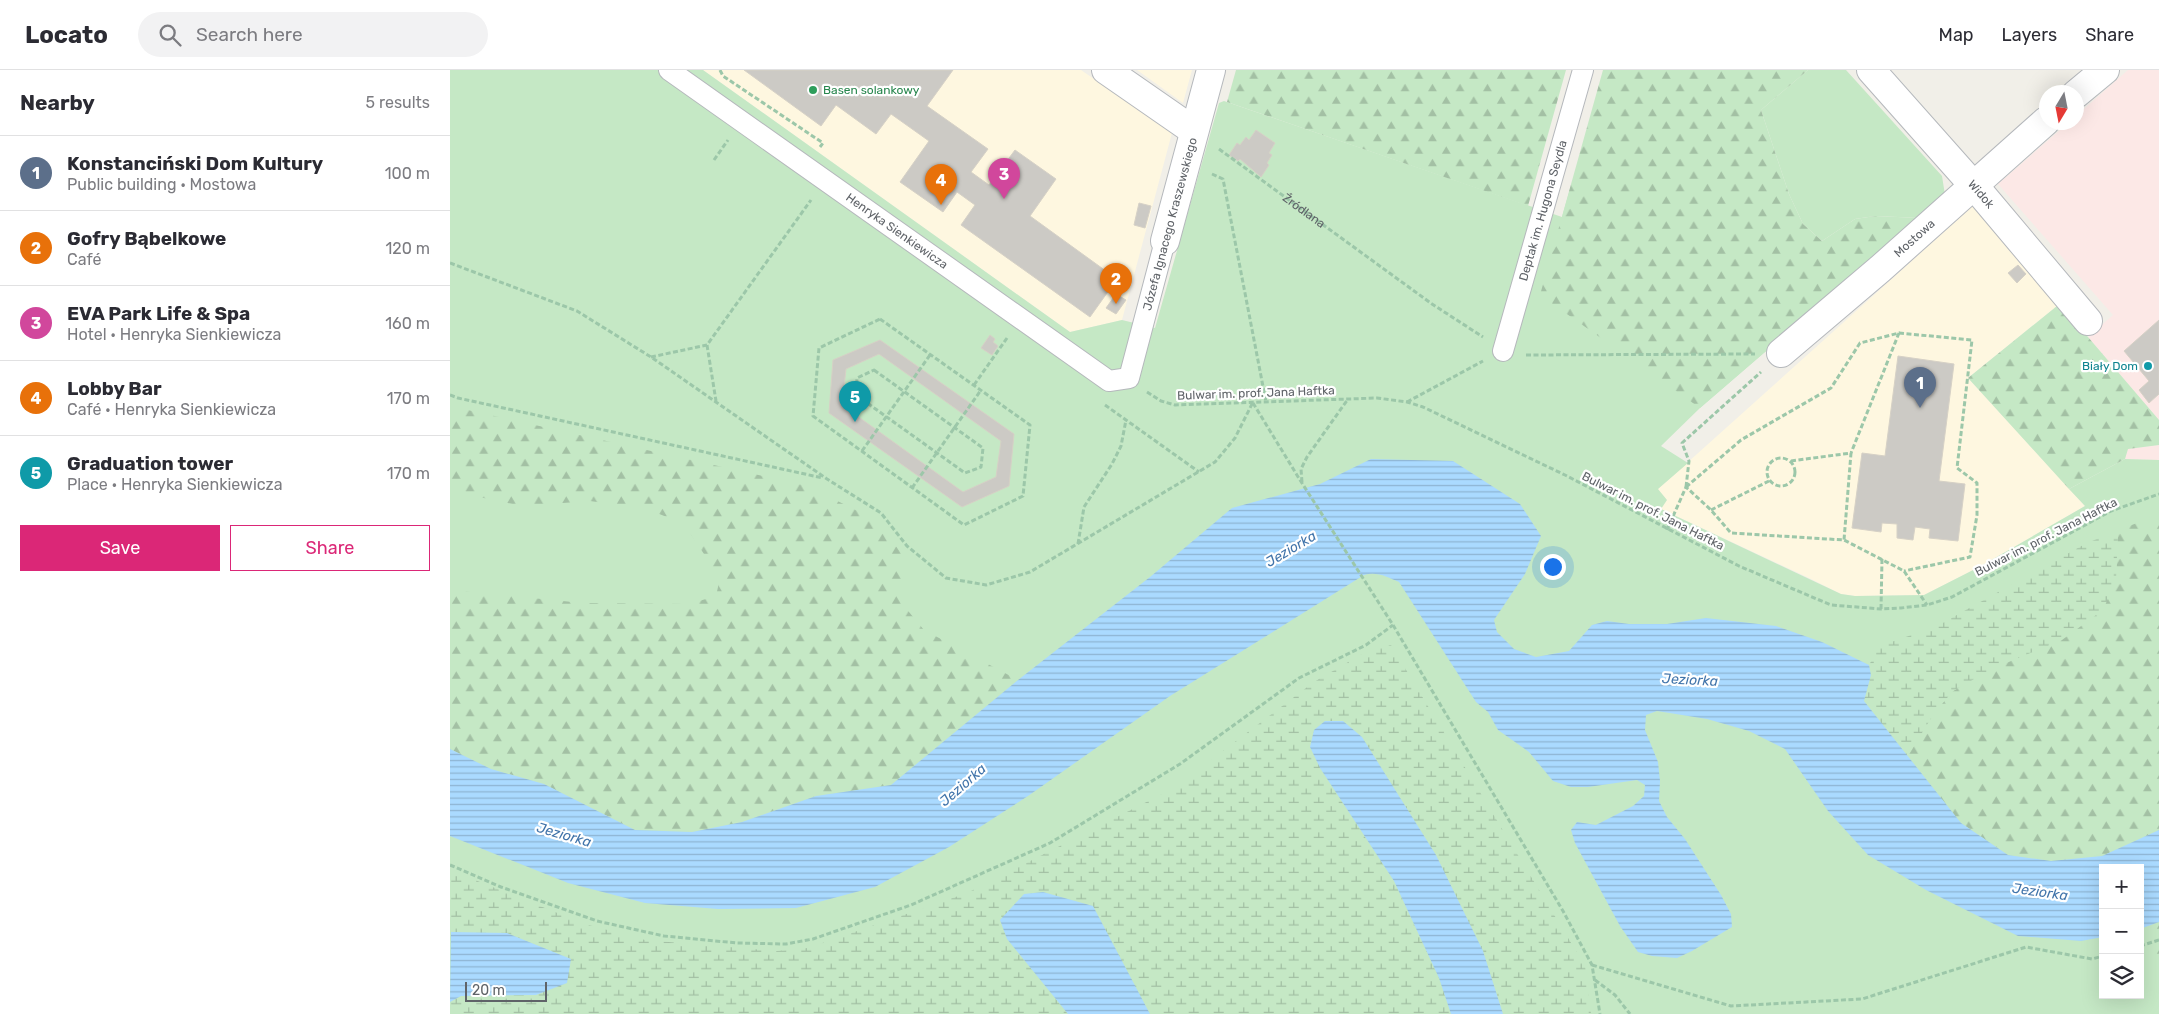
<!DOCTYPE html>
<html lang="en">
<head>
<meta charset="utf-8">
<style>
  :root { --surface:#fff; --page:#f2f2f3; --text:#2b2b33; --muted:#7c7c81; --line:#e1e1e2; --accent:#db2777 }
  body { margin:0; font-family:Rubik,sans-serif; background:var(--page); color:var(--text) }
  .controls { position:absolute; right:15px; bottom:15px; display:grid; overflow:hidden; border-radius:0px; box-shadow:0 5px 20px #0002 }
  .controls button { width:45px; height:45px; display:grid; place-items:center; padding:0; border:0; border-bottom:1px solid var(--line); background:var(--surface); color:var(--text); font:25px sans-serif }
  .compass { position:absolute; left:1589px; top:15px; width:45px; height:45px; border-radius:50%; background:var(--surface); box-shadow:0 5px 20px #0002; rotate:190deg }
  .scale { position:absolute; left:15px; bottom:12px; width:82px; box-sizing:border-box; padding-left:5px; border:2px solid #5f6368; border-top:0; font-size:14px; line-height:18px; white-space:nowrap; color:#5f6368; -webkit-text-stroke:4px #fff; paint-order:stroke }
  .you { position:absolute; left:1102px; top:496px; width:18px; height:18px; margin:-12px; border:4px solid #fff; border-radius:50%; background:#1a73e8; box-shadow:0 0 0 8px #1a73e833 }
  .badge { display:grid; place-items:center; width:32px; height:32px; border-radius:50%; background:var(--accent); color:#fff; font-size:16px; font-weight:700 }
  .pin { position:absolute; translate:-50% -41px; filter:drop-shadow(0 1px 2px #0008) }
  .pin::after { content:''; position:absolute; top:26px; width:18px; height:15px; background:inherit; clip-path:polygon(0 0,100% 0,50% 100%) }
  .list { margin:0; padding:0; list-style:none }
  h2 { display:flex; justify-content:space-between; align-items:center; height:65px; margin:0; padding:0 20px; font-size:21px }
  h2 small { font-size:16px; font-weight:400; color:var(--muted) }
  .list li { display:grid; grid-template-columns:32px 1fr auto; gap:15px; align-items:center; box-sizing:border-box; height:75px; padding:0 20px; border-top:1px solid var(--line) }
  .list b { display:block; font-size:19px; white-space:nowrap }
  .list p { margin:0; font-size:16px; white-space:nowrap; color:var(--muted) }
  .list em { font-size:16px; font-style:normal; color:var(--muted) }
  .actions { display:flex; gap:10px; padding:15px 20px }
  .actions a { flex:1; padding:11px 0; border:1px solid var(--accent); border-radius:0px; text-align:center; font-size:18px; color:var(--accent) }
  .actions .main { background:var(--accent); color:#fff }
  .icon { flex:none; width:28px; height:28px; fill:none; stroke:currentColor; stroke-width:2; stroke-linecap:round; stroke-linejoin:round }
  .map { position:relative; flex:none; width:1709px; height:944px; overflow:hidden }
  header { display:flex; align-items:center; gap:30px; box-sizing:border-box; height:70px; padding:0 25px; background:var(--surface); border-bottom:1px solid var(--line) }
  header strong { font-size:24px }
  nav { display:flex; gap:28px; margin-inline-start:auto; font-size:18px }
  .search { width:350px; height:45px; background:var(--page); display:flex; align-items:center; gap:12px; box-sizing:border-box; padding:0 18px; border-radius:28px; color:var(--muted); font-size:19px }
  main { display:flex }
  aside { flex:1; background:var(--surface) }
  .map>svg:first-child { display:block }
  .commercial { fill:#fef7e0 }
  .medical { fill:#fce8e6 }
  .green { fill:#c5e8c5; fill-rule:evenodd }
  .forest { fill:url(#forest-firs) }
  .wetland { fill:url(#wetland-marsh) }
  .water { fill:url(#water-rules) }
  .building { fill:#cccac5; stroke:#d6d1c6; fill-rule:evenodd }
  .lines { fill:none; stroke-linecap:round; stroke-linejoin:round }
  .pedestrian-casing { stroke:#b5b8bc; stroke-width:22 }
  .minor-casing { stroke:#b5b8bc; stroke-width:30 }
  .path { stroke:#9cc7a9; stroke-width:3; stroke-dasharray:5 2.5; stroke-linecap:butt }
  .pedestrian { stroke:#fff; stroke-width:20 }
  .minor { stroke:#fff; stroke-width:28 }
  .leisure-dot { fill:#2e9e5b; stroke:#fff; stroke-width:2 }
  .culture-dot { fill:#0f9aa8; stroke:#fff; stroke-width:2 }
  .labels { text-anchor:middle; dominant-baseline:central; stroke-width:4.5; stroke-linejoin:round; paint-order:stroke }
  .leisure-label { font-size:12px; fill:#27864d; stroke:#fff; text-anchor:start }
  .street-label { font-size:12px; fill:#5f6368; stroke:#fff }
  .culture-label { font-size:12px; fill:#0d838f; stroke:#fff; text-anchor:end }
  .water-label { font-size:14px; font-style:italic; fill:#4174aa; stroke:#fff }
</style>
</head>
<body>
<header>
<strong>Locato</strong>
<div class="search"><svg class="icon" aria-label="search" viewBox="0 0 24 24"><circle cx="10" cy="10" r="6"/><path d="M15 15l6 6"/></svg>Search here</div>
<nav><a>Map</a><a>Layers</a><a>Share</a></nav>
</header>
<main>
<aside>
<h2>Nearby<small>5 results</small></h2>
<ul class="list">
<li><span class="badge" style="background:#5c6f8a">1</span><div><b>Konstanciński Dom Kultury</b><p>Public building · Mostowa</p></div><em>100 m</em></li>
<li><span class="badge" style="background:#e8710a">2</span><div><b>Gofry Bąbelkowe</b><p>Café</p></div><em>120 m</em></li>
<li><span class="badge" style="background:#d1479c">3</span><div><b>EVA Park Life &amp; Spa</b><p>Hotel · Henryka Sienkiewicza</p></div><em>160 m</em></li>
<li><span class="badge" style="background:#e8710a">4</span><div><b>Lobby Bar</b><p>Café · Henryka Sienkiewicza</p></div><em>170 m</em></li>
<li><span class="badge" style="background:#0f9aa8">5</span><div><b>Graduation tower</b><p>Place · Henryka Sienkiewicza</p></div><em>170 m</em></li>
</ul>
<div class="actions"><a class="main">Save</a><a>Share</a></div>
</aside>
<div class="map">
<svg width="1709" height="944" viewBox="0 0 1709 944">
  <defs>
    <pattern id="forest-firs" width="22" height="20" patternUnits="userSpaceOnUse" patternTransform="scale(1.25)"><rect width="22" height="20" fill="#c5e8c5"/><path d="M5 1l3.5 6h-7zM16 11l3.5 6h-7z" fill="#a3c0a4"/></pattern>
    <pattern id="wetland-marsh" width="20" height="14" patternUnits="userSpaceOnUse" patternTransform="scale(1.25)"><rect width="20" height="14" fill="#c5e8c5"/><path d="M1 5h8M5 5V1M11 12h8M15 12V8" fill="none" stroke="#a3c0a4"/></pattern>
    <pattern id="water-rules" width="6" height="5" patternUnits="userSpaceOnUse" patternTransform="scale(1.25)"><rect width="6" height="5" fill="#aadaff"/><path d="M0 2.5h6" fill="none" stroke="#8eb4d2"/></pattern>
  </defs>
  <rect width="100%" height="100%" fill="#f1efe8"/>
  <path class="commercial" d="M253,0H631L722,63L672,250L620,262Z
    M687,0H742L733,33Z
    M1523,136L1607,236L1518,308L1635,436L1531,496L1474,525L1405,526L1391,524L1359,508L1211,439L1208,419Z"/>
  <path class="medical" d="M1678,0H1709V350L1638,267L1663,245L1548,114L1618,53L1626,52L1627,45Z
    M1709,375V390L1675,389L1678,379Z"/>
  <path class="green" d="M0,0H253L620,262L672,250L705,258L769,33L774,31L1112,147L1120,119L1322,276L1250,338L1211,376L1238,393L1208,419L1217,430L1211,439L1391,524L1405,526L1474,525L1531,496L1635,436L1619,419L1675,389L1709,390V944H0ZM1653,798H1690V925H1653Z
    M1358,0H1396L1492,106L1495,125L1470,148L1425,146L1405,149L1372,171L1353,154L1339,124L1311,40Z"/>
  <path class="forest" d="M786,0H1116L1078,136L777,32Z
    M1153,0H1358L1311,40L1339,124L1353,154L1372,171L1405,149L1425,146L1470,148L1250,338L1090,225Z
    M1607,236L1638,267L1709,350V375L1678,379L1675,389L1619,419L1518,308Z
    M0,336L357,416L426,450L455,488L449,530L474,560L568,610L441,715L366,726L292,752L242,762L185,760L94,714L41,699L0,679V520L133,533L239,534L266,526L270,508L234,454L197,439L140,431L72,436L29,427L0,416Z
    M1709,445V760L1652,786L1601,791L1558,785L1511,753L1457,687L1485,642L1503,621L1542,599L1666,510L1668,460Z
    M1709,852V900L1699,857Z"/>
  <path class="wetland" d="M1668,460L1666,510L1653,540L1612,570L1542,599L1503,621L1485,642L1457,687L1414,631L1421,605L1419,595L1430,576L1487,556L1635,474Z
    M941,575L1135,896L1141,944H1053L1033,881L912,667L893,651H875L870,698L944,811L989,908L1001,944H701L557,869L618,944H0V932L11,926L86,925L57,863H0V800L135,854L195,870L327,881L358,878L517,823L724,718L864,612L924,577Z"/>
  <path class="water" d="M921,389L1003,391L1070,434L1091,466L1075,504L1044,550L1047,562L1064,579L1086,587L1119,581L1142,555L1157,551L1179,554H1217L1256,548L1326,556L1372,572L1419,595L1421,605L1414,631L1511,753L1558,785L1601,791L1652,786L1709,760V852L1690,859V798H1653V867L1631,871L1568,866L1476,820L1418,785L1378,741L1335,679L1299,661L1257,649L1207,641L1196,645L1195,660L1208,692L1210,711L1209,731L1217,747L1235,769L1271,825L1281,844L1282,857L1242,881L1227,888L1202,886L1188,882L1170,856L1125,773L1121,760L1127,752L1146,755L1183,736L1194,726L1195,715L1187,710L1138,717H1121L1103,711L1079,682L1048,660L1038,642L1026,632L949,512C938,507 926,501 914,505L720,626L578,726L499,777L425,817L346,838L268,839L195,833L118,813L0,766V679L41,699L94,714L185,760L242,762L292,752L366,726L441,715L568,610L700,507L782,438L870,414Z
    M875,651H893L912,667L986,785L1033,881L1053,944H1001L989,908L944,811L870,698L860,677L864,660Z
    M593,822L643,836L700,944H618L557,869L550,850L574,824Z
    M1,862L57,863L121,889L117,913L86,925L11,926L0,932Z"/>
  <path class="building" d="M294,0H503L477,36L538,79L521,102L539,115L565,80L606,109L580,146L667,209L640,247L511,155L525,135L507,122L493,142L450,112L479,71L441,44L426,64L386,35L371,56Z
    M806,60L825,73L819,83L822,85L817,93L819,95L811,107L790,89L788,91L779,85L787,73L790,75L796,67L799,70Z
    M689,133L701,136L695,158L684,155Z
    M1568,195L1576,204L1567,213L1558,203Z
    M666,224L676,230L666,244L656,238Z
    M1709,250V324L1699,333L1689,320L1699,311L1674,281Z
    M540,265L545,269L543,272L548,276L542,285L531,278Z
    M430,270L564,364L559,416L512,437L379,343L383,290ZM429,284L551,371L546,407L513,422L392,335L396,299Z
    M1448,286L1504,294L1489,411L1515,414L1508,471L1479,468L1480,459L1465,457L1463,470L1447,468V454L1432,453L1431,462L1402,458L1412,383L1435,386Z"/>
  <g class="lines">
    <defs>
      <g id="pedestrian">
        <path id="s2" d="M219,0L659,311L679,308L715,171"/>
        <path id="s3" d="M1053,281L1133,0"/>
      </g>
      <g id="minor">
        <path d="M656,0L744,61"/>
        <path id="s4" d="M1421,0L1532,125L1638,251"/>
        <path d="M1626,24L1655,0"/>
        <path d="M715,171L761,0"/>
        <path id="s5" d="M1331,283L1430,199L1596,51"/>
      </g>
    </defs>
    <use href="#pedestrian" class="pedestrian-casing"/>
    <use href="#minor" class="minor-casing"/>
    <g class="path">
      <path d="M270,0L273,6L373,73L370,77"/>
      <path id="s1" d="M769,79L982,234L1033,267"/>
      <path d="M264,90L278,70"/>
      <path d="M762,104L773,109L816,332"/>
      <path d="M0,193L127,241L201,287L377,409L431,443L457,476L496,508L536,515L580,502L765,392L785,368L803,332"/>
      <path d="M430,249L580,355L573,426L514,455L363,346L369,278Z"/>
      <path d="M1449,263L1522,270L1507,398L1527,413V445L1520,487L1454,501"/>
      <path d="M257,275L266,331"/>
      <path d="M1076,285L1305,284"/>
      <path d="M201,287L257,275L361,130"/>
      <path d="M424,300L533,378L531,397L515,403L406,325L407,308Z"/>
      <path d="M524,315L557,268"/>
      <path d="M697,322L711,331L725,335L927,328L957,332L973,337L1115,405L1289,496L1381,535L1431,539L1451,538L1477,535L1502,527L1661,441L1709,424"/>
      <path d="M0,325L8,328L373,408"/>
      <path d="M957,332L1033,291"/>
      <path d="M803,333L850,410L943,555L1113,841L1142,895L1150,944"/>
      <path d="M655,335L749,402"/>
      <path d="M412,381L480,285"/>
      <circle cx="1331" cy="402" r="14"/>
      <path d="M1341,391L1401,383L1394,470"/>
      <path d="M852,412L851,399L857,387L898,329"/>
      <path d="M1236,417L1291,370L1381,318L1410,273L1449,263L1401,383"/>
      <path d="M1236,417L1239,391L1232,373L1311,302"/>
      <path d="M462,418L531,320"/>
      <path d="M1261,440L1319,411"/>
      <path d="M1217,460L1236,417L1261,440L1281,463L1394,470L1454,501L1477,535"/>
      <path d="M628,474L634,437L662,394L671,376L676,350"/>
      <path d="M1431,539L1432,489"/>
      <path d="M0,795L51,817L147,851L214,866L287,873L336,874L363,869L461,835L600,773L730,694L849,608L916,575L943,555"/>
      <path d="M1690,876L1709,870"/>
      <path d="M1142,895L1281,936L1412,929L1576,877L1642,889L1653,886"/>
      <path d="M1145,910L1165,925L1180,944"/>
    </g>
    <use href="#pedestrian" class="pedestrian"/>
    <use href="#minor" class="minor"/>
  </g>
  <circle class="leisure-dot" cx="363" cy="20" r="5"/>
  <circle class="culture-dot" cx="1698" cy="296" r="5"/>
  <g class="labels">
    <g class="leisure-label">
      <text x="373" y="20">Basen solankowy</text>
    </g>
    <g class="street-label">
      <text stroke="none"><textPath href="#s4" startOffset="166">Widok</textPath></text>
      <text stroke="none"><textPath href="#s3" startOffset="146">Deptak im. Hugona Seydla</textPath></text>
      <text stroke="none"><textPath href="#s1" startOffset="105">Źródlana</textPath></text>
      <text transform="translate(720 154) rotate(-75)">Józefa Ignacego Kraszewskiego</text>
      <text stroke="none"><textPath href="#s2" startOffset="279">Henryka Sienkiewicza</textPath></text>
      <text stroke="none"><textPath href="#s5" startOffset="176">Mostowa</textPath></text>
      <text transform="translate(806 323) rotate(-2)">Bulwar im. prof. Jana Haftka</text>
      <text transform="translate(1203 441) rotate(27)">Bulwar im. prof. Jana Haftka</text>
      <text transform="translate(1596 467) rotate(-27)">Bulwar im. prof. Jana Haftka</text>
    </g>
    <g class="culture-label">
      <text x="1688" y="296">Biały Dom</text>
    </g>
    <g class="water-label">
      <text transform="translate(841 479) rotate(-31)">Jeziorka</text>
      <text transform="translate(1240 610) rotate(3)">Jeziorka</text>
      <text transform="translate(513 715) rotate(-41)">Jeziorka</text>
      <text transform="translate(114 765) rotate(16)">Jeziorka</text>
      <text transform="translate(1590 822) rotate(8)">Jeziorka</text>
    </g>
  </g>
</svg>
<div class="controls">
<button>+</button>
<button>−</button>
<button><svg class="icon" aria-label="layers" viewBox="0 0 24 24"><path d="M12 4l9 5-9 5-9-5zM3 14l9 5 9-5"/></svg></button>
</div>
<svg class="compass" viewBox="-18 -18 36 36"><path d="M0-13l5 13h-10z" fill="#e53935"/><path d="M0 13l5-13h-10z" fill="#7c7c81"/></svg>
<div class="scale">20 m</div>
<div class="you"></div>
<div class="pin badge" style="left:1470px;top:338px;background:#5c6f8a">1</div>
<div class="pin badge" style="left:666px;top:234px;background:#e8710a">2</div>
<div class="pin badge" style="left:554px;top:129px;background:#d1479c">3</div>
<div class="pin badge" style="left:491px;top:135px;background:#e8710a">4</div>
<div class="pin badge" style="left:405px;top:352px;background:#0f9aa8">5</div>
</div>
</main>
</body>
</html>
